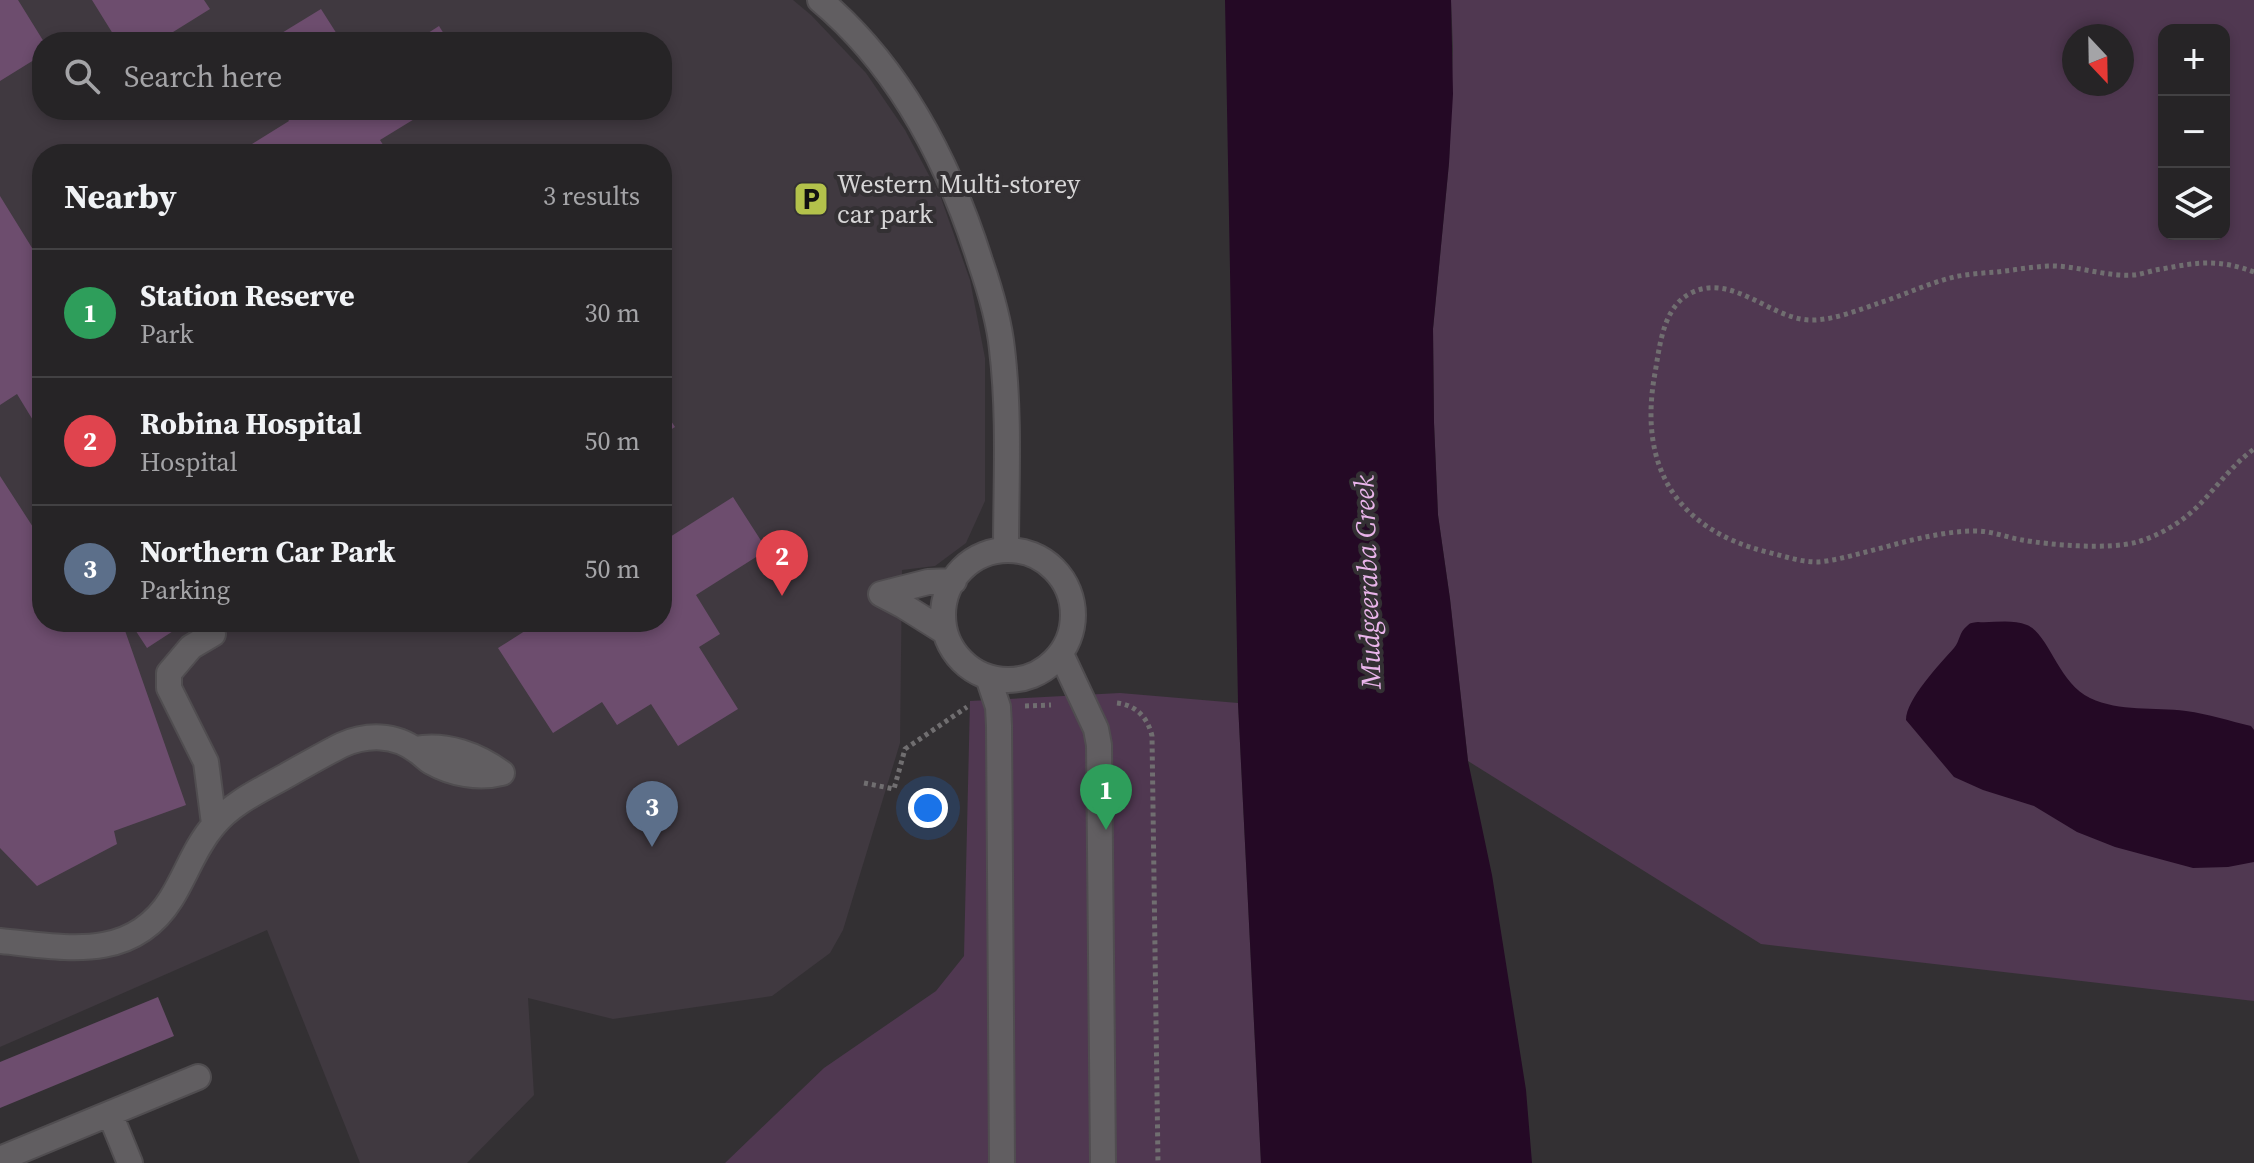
<!DOCTYPE html>
<html lang="en">
<head>
<meta charset="utf-8">
<style>
  :root { --surface:#262426; --page:#323032; --text:#f1f3f6; --muted:#a4a4a7; --line:#424143; --accent:#b3c24b }
  body { margin:0; font-family:"Source Serif 4",serif; background:var(--page); color:var(--text) }
  .controls { position:absolute; right:24px; top:24px; display:grid; overflow:hidden; border-radius:16px; box-shadow:0 4px 12px #0003 }
  .controls button { width:72px; height:72px; display:grid; place-items:center; padding:0; border:0; border-bottom:2px solid var(--line); background:var(--surface); color:var(--text); font:40px sans-serif }
  .compass { position:absolute; left:2062px; top:24px; width:72px; height:72px; border-radius:50%; background:var(--surface); box-shadow:0 4px 12px #0003; rotate:158deg }
  .you { position:absolute; left:928px; top:808px; width:28px; height:28px; margin:-20px; border:6px solid #fff; border-radius:50%; background:#1a73e8; box-shadow:0 0 0 12px #1a73e833 }
  .badge { display:grid; place-items:center; width:52px; height:52px; border-radius:50%; background:var(--accent); color:#fff; font-size:26px; font-weight:700 }
  .pin { position:absolute; translate:-50% -66px; filter:drop-shadow(0 2px 4px #0008) }
  .pin::after { content:''; position:absolute; top:42px; width:28px; height:24px; background:inherit; clip-path:polygon(0 0,100% 0,50% 100%) }
  .list { margin:0; padding:0; list-style:none }
  h2 { display:flex; justify-content:space-between; align-items:center; height:104px; margin:0; padding:0 32px; font-size:34px }
  h2 small { font-size:26px; font-weight:400; color:var(--muted) }
  .list li { display:grid; grid-template-columns:52px 1fr auto; gap:24px; align-items:center; box-sizing:border-box; height:128px; padding:0 32px; border-top:2px solid var(--line) }
  .list b { display:block; font-size:30px; white-space:nowrap }
  .list p { margin:0; font-size:26px; white-space:nowrap; color:var(--muted) }
  .list em { font-size:26px; font-style:normal; color:var(--muted) }
  .icon { flex:none; width:44px; height:44px; fill:none; stroke:currentColor; stroke-width:2; stroke-linecap:round; stroke-linejoin:round }
  .map { position:relative; flex:none; width:2254px; height:1163px; overflow:hidden }
  .search { position:absolute; background:var(--surface); box-shadow:0 4px 12px #0003; left:32px; top:32px; width:640px; height:88px; display:flex; align-items:center; gap:20px; box-sizing:border-box; padding:0 28px; border-radius:32px; color:var(--muted); font-size:30px }
  .panel { position:absolute; background:var(--surface); box-shadow:0 4px 12px #0003; left:32px; top:144px; width:640px; height:488px; border-radius:32px }
  .map>svg:first-child { display:block }
  .built { fill:#403940; fill-rule:evenodd }
  .green { fill:#503851; fill-rule:evenodd }
  .water { fill:#240925 }
  .building { fill:#6d4d6e }
  .lines { fill:none; stroke-linecap:round; stroke-linejoin:round }
  .minor-casing { stroke:#504d50; stroke-width:28 }
  .path { stroke:#706e70; stroke-width:5; stroke-dasharray:4 4; stroke-linecap:butt }
  .minor { stroke:#615e61; stroke-width:24 }
  .labels { text-anchor:middle; dominant-baseline:central; stroke-width:8; stroke-linejoin:round; paint-order:stroke }
  .poi-label { font-size:26px; fill:#d7d6d7; stroke:#333033; text-anchor:start }
  .water-label { font-size:28px; font-style:italic; fill:#e9b4ea; stroke:#333033 }
</style>
</head>
<body>
<div class="map">
<svg width="2254" height="1163" viewBox="0 0 2254 1163">
  <rect width="100%" height="100%" fill="#333033"/>
  <path class="built" d="M0,0H793L811,15L866,73L905,130L941,198L970,280L985,358V501L966,543L935,566L902,570L900,743L843,930L830,953L772,996L613,1019L528,998L534,1095L467,1163H360L267,930L0,1047ZM42,42H662V110H42ZM42,154H662V622H42Z"/>
  <path class="green" d="M1451,0H2254V1001L1761,944L1468,761L1450,599L1438,515L1434,423L1433,329L1449,163L1453,48ZM2164,30H2224V234H2164ZM2074,36H2122V84H2074Z
    M1120,693L1238,703L1261,1163H725L824,1068L936,991L964,956L970,701Z"/>
  <path class="water" d="M1225,0H1451L1453,94L1449,163L1433,329L1434,423L1438,515L1450,599L1468,761L1492,875L1526,1090L1532,1163H1261L1238,703Z
    M1978,622C1994,623 2012,619 2027,625C2049,634 2058,683 2090,698C2120,712 2154,707 2186,711C2209,714 2229,721 2251,726L2254,730V862L2228,867L2193,868L2115,847L2077,832L2034,806L1983,790L1954,777L1906,720C1906,699 1940,664 1954,648C1960,641 1959,632 1967,626C1971,622 1972,623 1978,622Z"/>
  <path class="building" d="M0,0H18L44,42H42V55L0,81Z
    M92,0H204L210,9L157,42H118Z
    M321,9L342,42H267Z
    M439,26L449,42H414Z
    M282,110H429L380,140L389,154H236L289,121Z
    M0,196L42,264V435L17,394L0,405Z
    M662,407L675,427L662,435Z
    M0,476L42,541V622H89L91,626L102,622H122L186,805L114,831L117,844L37,886L0,848Z
    M733,497L767,550L696,595L720,634L699,647L738,709L678,746L651,704L617,725L602,702L553,733L498,648L539,622H662V542Z
    M130,622H187L147,648Z
    M158,997L174,1036L0,1108V1062Z"/>
  <g class="lines">
    <defs>
      <path id="minor" d="M820,0C900,67 949,163 980,261C990,290 999,319 1002,349C1010,416 1006,484 1006,550
        M943 615a65 65 0 1 1 130 0a65 65 0 1 1-130 0Z
        M881,594L928,582L954,581
        M881,594L902,605L945,632
        M213,634L191,647L169,673V688L206,762L214,824
        M1061,654L1096,729L1099,745L1103,1163
        M988,677L998,707L999,726L1002,1163
        M415,749C446,743 477,755 502,773
        M0,941C64,947 131,963 171,899C186,875 195,847 214,825C233,802 263,789 289,774C307,764 324,754 342,745C367,734 395,734 417,751C422,754 426,759 431,762C452,774 479,779 502,773
        M110,1114L130,1163
        M0,1159L198,1077"/>
    </defs>
    <use href="#minor" class="minor-casing"/>
    <path class="path" d="M2254,272C2219,259 2198,262 2162,269C2153,270 2143,274 2134,275C2105,277 2076,265 2048,266C2031,267 2014,270 1997,272C1983,273 1968,274 1954,277C1929,283 1904,295 1879,303C1859,310 1831,321 1809,320C1770,318 1733,274 1693,292C1663,305 1660,345 1655,373C1638,465 1675,529 1767,552C1784,556 1800,562 1817,562C1833,561 1850,556 1866,552C1901,543 1936,532 1972,531C1989,530 2005,537 2022,540C2050,545 2109,550 2137,542C2159,536 2182,522 2198,506C2217,487 2232,465 2254,449
      M1117,703C1136,705 1148,718 1152,736L1158,1163
      M1025,706L1051,705
      M864,783L894,789L905,749L967,707"/>
    <use href="#minor" class="minor"/>
  </g>
  <defs>
    <symbol id="parking-square" viewBox="-11 -11 22 22"><rect x="-9" y="-9" width="18" height="18" rx="4" fill="#b3c24b" stroke="#333033"/><path d="M-3.5-5.5H1a3.5 3.5 0 0 1 0 7H-1V5.5H-3.5ZM-1-3.4V-.6H.8a1.4 1.4 0 0 0 0-2.8Z" fill="#111"/></symbol>
  </defs>
  <g fill-rule="evenodd">
    <use href="#parking-square" x="791" y="179" width="40" height="40"/>
  </g>
  <g class="labels">
    <g class="poi-label">
      <text x="837" y="184">Western Multi-storey<tspan x="837" dy="30">car park</tspan></text>
    </g>
    <g class="water-label">
      <text transform="translate(1367 582) rotate(-92)">Mudgeeraba Creek</text>
    </g>
  </g>
</svg>
<div class="controls">
<button>+</button>
<button>−</button>
<button><svg class="icon" aria-label="layers" viewBox="0 0 24 24"><path d="M12 4l9 5-9 5-9-5zM3 14l9 5 9-5"/></svg></button>
</div>
<svg class="compass" viewBox="-18 -18 36 36"><path d="M0-13l5 13h-10z" fill="#e53935"/><path d="M0 13l5-13h-10z" fill="#a4a4a7"/></svg>
<div class="you"></div>
<div class="pin badge" style="left:1106px;top:830px;background:#2e9e5b">1</div>
<div class="pin badge" style="left:782px;top:596px;background:#e0444e">2</div>
<div class="pin badge" style="left:652px;top:847px;background:#5c6f8a">3</div>
<div class="search"><svg class="icon" aria-label="search" viewBox="0 0 24 24"><circle cx="10" cy="10" r="6"/><path d="M15 15l6 6"/></svg>Search here</div>
<section class="panel">
<h2>Nearby<small>3 results</small></h2>
<ul class="list">
<li><span class="badge" style="background:#2e9e5b">1</span><div><b>Station Reserve</b><p>Park</p></div><em>30 m</em></li>
<li><span class="badge" style="background:#e0444e">2</span><div><b>Robina Hospital</b><p>Hospital</p></div><em>50 m</em></li>
<li><span class="badge" style="background:#5c6f8a">3</span><div><b>Northern Car Park</b><p>Parking</p></div><em>50 m</em></li>
</ul>
</section>
</div>
</body>
</html>
